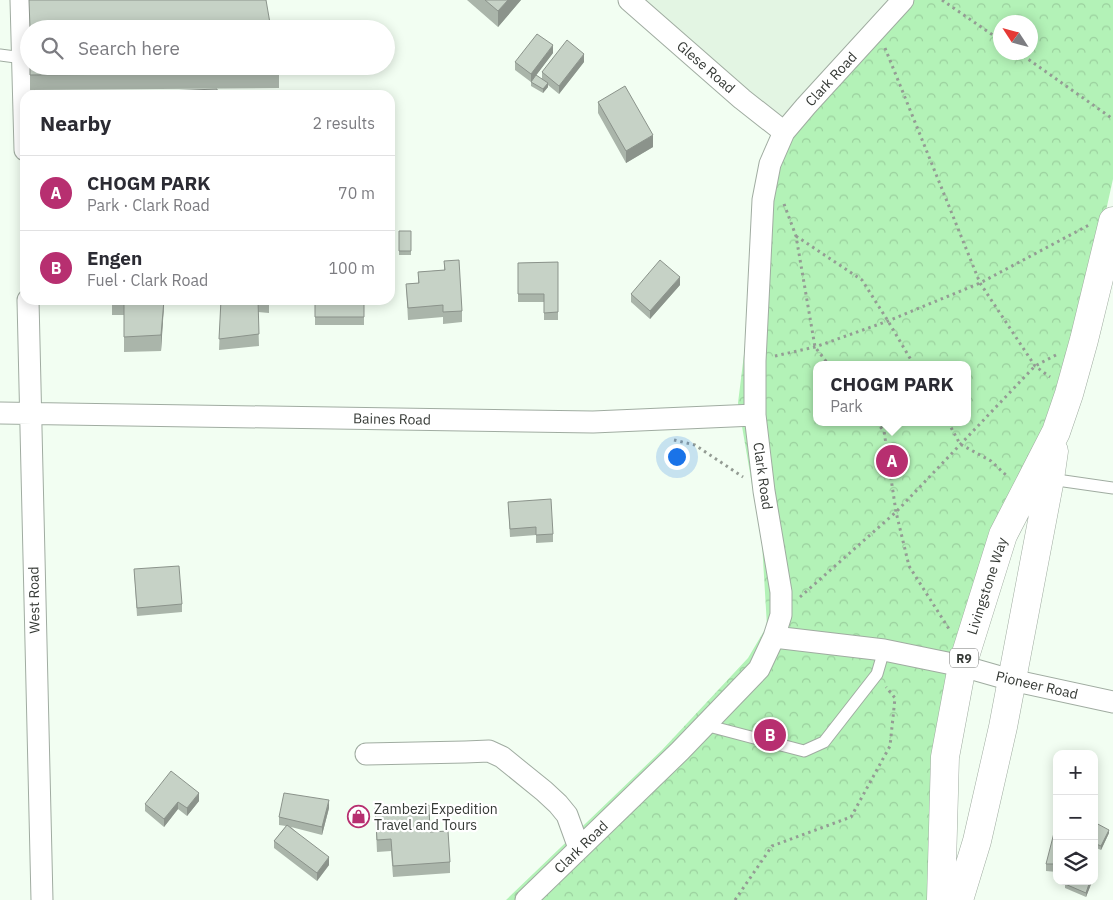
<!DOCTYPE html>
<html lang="en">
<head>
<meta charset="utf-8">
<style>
  :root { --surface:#fff; --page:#f7f7f7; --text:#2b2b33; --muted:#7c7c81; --line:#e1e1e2; --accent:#b72f70 }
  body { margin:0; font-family:"IBM Plex Sans",sans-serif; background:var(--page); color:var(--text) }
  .controls { position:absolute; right:15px; bottom:15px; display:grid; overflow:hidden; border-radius:10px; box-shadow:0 2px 12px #0003 }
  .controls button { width:45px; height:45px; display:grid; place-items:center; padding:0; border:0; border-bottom:1px solid var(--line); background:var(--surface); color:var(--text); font:25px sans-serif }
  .compass { position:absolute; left:993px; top:15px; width:45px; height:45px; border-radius:50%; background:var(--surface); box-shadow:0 2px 12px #0003; rotate:306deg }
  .you { position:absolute; left:676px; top:456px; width:18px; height:18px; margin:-12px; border:4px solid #fff; border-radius:50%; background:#1a73e8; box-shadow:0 0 0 8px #1a73e833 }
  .badge { display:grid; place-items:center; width:32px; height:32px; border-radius:50%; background:var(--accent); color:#fff; font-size:16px; font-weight:700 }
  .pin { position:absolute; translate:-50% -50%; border:2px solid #fff; box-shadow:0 1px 5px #0006 }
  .popup { position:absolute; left:813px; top:361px; width:158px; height:65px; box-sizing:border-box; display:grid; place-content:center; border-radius:10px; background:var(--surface); filter:drop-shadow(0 1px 4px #0005); font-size:16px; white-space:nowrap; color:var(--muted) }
  .popup b { font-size:19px; color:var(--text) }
  .popup::after { content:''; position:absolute; left:50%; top:100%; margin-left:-10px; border:10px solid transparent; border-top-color:var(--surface) }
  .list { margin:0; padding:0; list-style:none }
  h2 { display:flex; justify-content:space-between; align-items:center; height:65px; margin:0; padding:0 20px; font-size:21px }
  h2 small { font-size:16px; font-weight:400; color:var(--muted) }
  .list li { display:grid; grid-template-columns:32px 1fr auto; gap:15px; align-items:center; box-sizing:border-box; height:75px; padding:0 20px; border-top:1px solid var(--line) }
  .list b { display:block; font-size:19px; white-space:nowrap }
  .list p { margin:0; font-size:16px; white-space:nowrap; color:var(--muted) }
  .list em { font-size:16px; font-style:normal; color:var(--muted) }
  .icon { flex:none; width:28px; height:28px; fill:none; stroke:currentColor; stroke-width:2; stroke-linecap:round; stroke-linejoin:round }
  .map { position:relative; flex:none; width:1113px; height:900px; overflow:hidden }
  .search { position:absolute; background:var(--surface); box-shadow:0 2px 12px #0003; left:20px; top:20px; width:375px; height:55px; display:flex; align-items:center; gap:12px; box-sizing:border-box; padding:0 18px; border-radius:28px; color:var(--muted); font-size:19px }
  .panel { position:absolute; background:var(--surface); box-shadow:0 2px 12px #0003; left:20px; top:90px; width:375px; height:215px; border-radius:15px }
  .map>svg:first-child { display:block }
  .built { fill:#e3f5e3 }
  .park { fill:url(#park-crowns); fill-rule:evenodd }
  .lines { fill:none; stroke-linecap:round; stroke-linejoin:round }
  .lane-casing { stroke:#a0aca1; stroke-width:13 }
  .street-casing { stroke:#a0aca1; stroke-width:23 }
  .highway-casing { stroke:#a0aca1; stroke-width:29 }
  .path { stroke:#949c94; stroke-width:3; stroke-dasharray:2.5 4; stroke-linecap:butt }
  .lane { stroke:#fff; stroke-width:11 }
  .street { stroke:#fff; stroke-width:21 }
  .highway { stroke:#fff; stroke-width:28 }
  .wall { fill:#aab5aa }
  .shaded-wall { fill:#8b938b }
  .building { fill:#c6d2c6; stroke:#8b938b }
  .labels { text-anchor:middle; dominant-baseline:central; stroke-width:4.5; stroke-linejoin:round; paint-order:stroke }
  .shield { fill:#fff; stroke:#727472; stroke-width:1 }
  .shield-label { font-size:12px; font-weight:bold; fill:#353935 }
  .street-label { font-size:14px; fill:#353935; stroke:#fff }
  .poi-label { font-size:14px; fill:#353935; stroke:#fff; text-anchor:start }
</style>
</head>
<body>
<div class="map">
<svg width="1113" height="900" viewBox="0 0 1113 900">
  <defs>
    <pattern id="park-crowns" width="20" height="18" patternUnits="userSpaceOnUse" patternTransform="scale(1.25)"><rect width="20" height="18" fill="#b3f2b7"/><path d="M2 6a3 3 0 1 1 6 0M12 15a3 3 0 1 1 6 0" fill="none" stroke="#9bd09e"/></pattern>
  </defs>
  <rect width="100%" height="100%" fill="#f2fef2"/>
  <path class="built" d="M629,0H903L784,132Z"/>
  <path class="park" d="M903,0H1113V179L1077,342L953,665L937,900H506L662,750L748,658L767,626L762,543L738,403L763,200L770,164ZM1000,22H1030V52H1000ZM817,365H967V422H817Z"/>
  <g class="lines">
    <defs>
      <path id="lane" d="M0,55L23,58
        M1050,479L1113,488
        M705,725L804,751L824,742L877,674L884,650"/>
      <path id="street" d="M21,0L25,150
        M629,0L742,99L784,132
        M28,300L42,900
        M0,413L593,422L755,415
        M774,637L884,650L962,666L1011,680L1113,702
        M366,754L465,752L489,751L502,757L544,791L558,804L567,815L579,848
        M526,900L680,751L759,669L774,637L781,615V592L764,491L755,415V361L763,200L770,164L784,132L806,106L903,0"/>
      <path id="highway" d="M941,900L945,757L962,666L1003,535L1056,432L1069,394L1084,340L1113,221
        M959,900L977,841L1003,727L1050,479L1054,451"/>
    </defs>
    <use href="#lane" class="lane-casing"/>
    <use href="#street" class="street-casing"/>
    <use href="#highway" class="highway-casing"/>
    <path class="path" d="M942,0L1000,40
      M885,48L980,283L1035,366L1050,377
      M1018,52L1113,119
      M784,204L796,236L815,347L829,365
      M796,236L862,280L888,321L914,365
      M775,356L815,347L888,321L980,283L1089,225
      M876,422L884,431L896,512L909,566L949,629
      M948,422L960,444L991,461L1007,476
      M674,440L695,445L743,477
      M800,597L896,512L1035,366L1056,355
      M735,900L772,846L851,817L890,746L895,698L886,687"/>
    <use href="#lane" class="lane"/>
    <use href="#street" class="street"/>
    <use href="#highway" class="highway"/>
  </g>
  <path class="wall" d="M467,0H521L498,27Z
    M553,53L531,82L515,70V62Z
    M584,62L559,94L548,85V87L543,93L531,86V82L542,78V72Z
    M30,66L279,73V88L30,90Z
    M598,102L653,147L626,163L598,113Z
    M399,231H411V255H399Z
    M444,261L462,311V322L443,324V317L408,320L406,284L418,283V272L444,270Z
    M558,262V320H544V302H518V263Z
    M680,285L650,319L631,302V294Z
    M112,300H164L161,351L124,352V315H112Z
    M221,300H269V313L258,312L259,346L219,350Z
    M315,300H364V325H315Z
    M508,502L553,534V542L536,543V535L510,537Z
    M134,569L182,604V612L137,616Z
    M199,801L187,816L178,809L164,827L145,811V804Z
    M329,808L322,835L291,827L329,865L317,881L274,848V841L286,826L279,825V817Z
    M375,808L430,832L450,862V873L393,877L391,851L377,852Z
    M1094,822L1109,833L1101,850L1094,847Z
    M1057,829V872L1046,871V864Z
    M1092,881L1086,897L1065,888V884Z"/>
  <path class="shaded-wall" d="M508,0H521L498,27V11Z
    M553,45V53L531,82V74Z
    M584,54V62L559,94V86Z
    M548,83V87L543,93V89Z
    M653,135V147L626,163V151Z
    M680,277V285L650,319V311Z
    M164,300V306L161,351V335Z
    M199,793V801L187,816V808Z
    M329,800V808L322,835V827Z
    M178,802V809L164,827V819Z
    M1109,830V833L1101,850V846Z
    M329,857V865L317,881V873Z
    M1090,881L1092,882L1086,897V893Z"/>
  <path class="building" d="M29,0H266L271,29H30Z
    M485,0H508L498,11Z
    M537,34L553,45L531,74L515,62Z
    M567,40L584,54L559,86L542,72Z
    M30,66H278L279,73L30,75Z
    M536,75L548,83L543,89L531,82Z
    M625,86L653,135L626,151L598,102Z
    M217,89L218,95H166V91Z
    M399,231H411V251H399Z
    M459,260L462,311L443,312V305L408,308L406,284L419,283L418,272L445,270L444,261Z
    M660,260L680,277L650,311L631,294Z
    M558,262V312L544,313V294H518V263Z
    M115,300H164L161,335L124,337V300Z
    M221,300H269V302L258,300L259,334L219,339Z
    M315,300H364V317H315Z
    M551,499L553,534L536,535V527L510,529L508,502Z
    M179,566L182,604L137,608L134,569Z
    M171,771L199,793L187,808L178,802L164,819L145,804Z
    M284,793L329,800L322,827L279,817Z
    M429,805L430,832L448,831L450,862L393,866L391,839L377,840L375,808Z
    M1094,822L1109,830L1101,846L1094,843Z
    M287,825L329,857L317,873L274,841Z
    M1055,829H1057V864H1046Z
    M1066,881H1090L1086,893L1065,884Z"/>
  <defs>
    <symbol id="shop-ring" viewBox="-11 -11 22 22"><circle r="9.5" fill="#fff" stroke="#b72f70" stroke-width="1.5"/><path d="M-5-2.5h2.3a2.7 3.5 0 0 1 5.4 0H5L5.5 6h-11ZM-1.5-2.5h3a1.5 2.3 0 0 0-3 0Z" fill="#b72f70"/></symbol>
  </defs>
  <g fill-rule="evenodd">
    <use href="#shop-ring" x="346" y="804" width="25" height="25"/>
  </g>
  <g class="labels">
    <rect class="shield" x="950" y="648.5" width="28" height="19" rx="4"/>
    <g class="shield-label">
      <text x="964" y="658">R9</text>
    </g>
    <g class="street-label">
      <text transform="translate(706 67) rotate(41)">Glese Road</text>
      <text transform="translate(831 79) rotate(-47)">Clark Road</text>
      <text transform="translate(392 419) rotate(1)">Baines Road</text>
      <text transform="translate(763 476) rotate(82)">Clark Road</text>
      <text transform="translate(987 586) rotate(-72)">Livingstone Way</text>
      <text transform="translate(34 600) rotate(-91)">West Road</text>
      <text transform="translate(1037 685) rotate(13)">Pioneer Road</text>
      <text transform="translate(581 847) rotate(-44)">Clark Road</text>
    </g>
    <g class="poi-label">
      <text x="374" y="809">Zambezi Expedition<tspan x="374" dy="16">Travel and Tours</tspan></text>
    </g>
  </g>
</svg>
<div class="controls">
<button>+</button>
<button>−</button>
<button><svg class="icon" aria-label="layers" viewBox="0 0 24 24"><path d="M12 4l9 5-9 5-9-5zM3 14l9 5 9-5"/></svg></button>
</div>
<svg class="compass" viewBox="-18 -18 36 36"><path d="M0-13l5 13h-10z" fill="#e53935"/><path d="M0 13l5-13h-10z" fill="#7c7c81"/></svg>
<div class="you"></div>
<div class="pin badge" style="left:892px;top:461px">A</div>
<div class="popup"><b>CHOGM PARK</b>Park</div>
<div class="pin badge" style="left:770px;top:735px">B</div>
<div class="search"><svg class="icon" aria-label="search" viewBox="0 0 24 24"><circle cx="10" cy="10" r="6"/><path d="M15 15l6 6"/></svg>Search here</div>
<section class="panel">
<h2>Nearby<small>2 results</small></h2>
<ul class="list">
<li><span class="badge">A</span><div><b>CHOGM PARK</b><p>Park · Clark Road</p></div><em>70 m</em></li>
<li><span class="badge">B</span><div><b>Engen</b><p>Fuel · Clark Road</p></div><em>100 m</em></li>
</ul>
</section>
</div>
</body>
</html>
